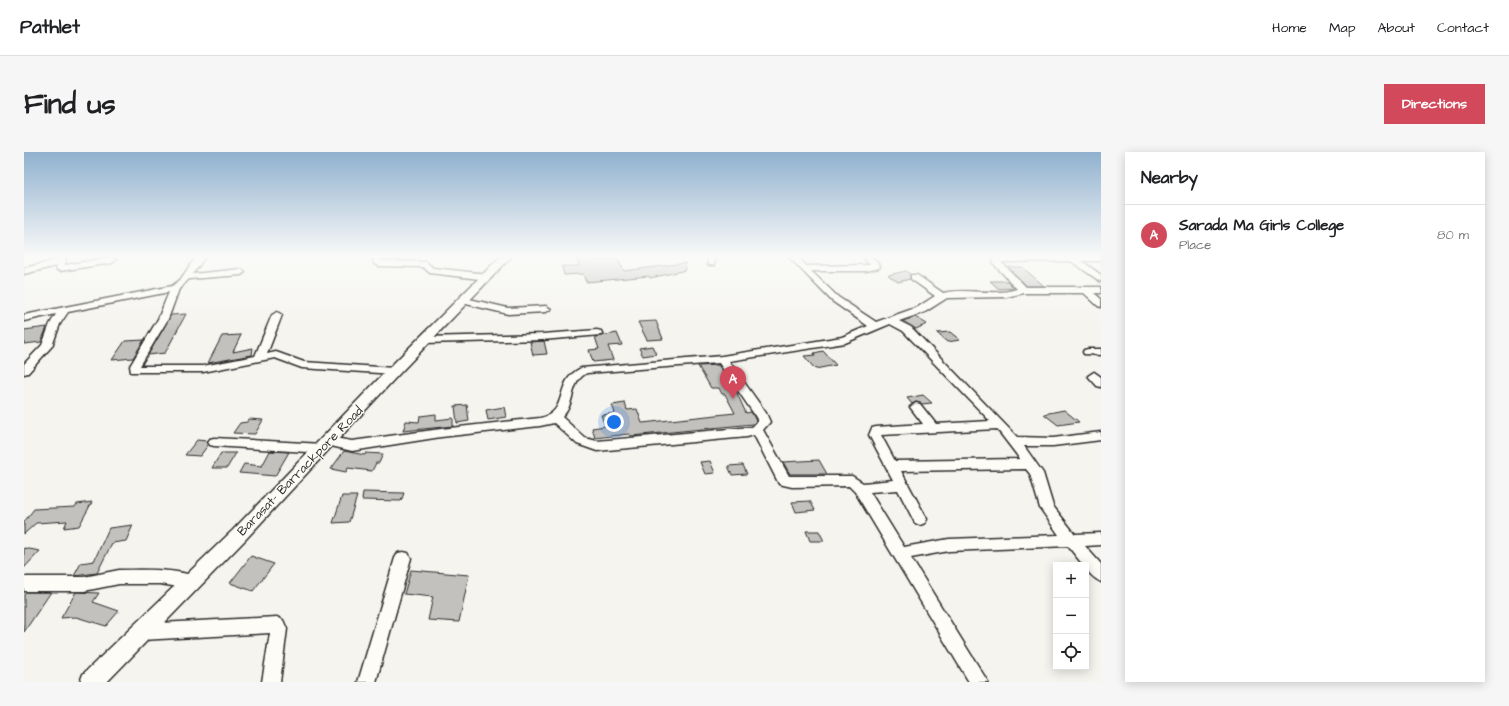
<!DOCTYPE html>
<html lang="en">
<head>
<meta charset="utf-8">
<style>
  :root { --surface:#fff; --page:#f6f6f6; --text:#202124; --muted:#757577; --line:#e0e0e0; --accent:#d1495b }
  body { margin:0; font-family:"Architects Daughter",sans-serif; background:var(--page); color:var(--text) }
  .controls { position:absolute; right:12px; bottom:12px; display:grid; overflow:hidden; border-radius:0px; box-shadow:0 2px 10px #0003 }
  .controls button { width:36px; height:36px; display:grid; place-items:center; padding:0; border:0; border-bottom:1px solid var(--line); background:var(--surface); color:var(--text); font:20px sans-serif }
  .you { position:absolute; left:590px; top:270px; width:14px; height:14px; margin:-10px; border:3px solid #fff; border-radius:50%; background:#1a73e8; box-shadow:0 0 0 6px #1a73e833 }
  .badge { display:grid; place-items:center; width:26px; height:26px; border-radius:50%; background:var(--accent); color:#fff; font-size:13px; font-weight:700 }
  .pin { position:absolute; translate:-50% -33px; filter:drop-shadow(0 1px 2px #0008) }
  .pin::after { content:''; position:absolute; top:21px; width:14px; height:12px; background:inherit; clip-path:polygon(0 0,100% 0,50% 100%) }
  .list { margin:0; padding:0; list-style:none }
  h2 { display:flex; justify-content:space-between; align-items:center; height:52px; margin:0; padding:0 16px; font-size:17px }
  h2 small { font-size:13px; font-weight:400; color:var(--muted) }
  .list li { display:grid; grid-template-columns:26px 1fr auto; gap:12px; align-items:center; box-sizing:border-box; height:60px; padding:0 16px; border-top:1px solid var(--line) }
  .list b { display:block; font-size:15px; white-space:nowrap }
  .list p { margin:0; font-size:13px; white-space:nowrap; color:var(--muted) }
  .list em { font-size:13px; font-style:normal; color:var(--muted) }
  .icon { flex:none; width:22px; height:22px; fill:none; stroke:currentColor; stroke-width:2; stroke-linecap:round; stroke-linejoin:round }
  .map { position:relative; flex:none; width:1077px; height:530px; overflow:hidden; border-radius:0px }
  header { display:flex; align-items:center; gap:24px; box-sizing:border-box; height:56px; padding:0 20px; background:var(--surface); border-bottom:1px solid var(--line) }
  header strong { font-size:19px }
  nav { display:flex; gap:22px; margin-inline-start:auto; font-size:14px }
  .intro { display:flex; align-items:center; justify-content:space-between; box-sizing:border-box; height:96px; padding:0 24px }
  h1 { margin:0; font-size:28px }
  .button { padding:10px 18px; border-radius:0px; background:var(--accent); color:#fff; font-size:14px; font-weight:700 }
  main { display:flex; gap:24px; padding:0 24px }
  aside { flex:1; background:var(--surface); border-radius:0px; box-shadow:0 2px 10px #0003 }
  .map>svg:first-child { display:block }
  .building { fill:#c2c1be; stroke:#2b2b2b }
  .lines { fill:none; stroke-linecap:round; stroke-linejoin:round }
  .minor-casing { stroke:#2b2b2b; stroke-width:3 }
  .major-casing { stroke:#2b2b2b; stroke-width:3 }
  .minor { fill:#fdfcf7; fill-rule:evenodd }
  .major { fill:#fdfcf7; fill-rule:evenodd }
  .labels { text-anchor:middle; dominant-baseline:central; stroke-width:3; stroke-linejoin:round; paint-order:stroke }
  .street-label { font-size:13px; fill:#2b2b2b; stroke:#fdfcf7 }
</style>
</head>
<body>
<header>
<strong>Pathlet</strong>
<nav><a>Home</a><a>Map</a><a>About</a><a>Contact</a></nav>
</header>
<div class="intro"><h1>Find us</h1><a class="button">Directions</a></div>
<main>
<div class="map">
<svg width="1077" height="530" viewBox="0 0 1077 530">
  <rect width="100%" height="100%" fill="#f5f4ef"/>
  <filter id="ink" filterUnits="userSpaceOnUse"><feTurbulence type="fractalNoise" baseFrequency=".025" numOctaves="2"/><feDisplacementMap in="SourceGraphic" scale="8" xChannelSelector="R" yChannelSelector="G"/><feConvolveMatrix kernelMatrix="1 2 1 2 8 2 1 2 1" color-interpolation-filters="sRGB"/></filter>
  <g filter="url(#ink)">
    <path class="building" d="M552,105H565L566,109L593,106L600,119L661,111L662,118L626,126L625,124L562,130L559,122L540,123L538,114H555Z
      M984,115H998L1020,134H1003Z
      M882,119L886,122V127L874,130L864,123Z
      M966,129H983L990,136L975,137Z
      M162,162L141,201L124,203L147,163Z
      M891,165L903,172L892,177L879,169Z
      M632,169L639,187L623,188L614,170Z
      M23,175L17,190L0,192V178Z
      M926,180L936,188L923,190L913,181Z
      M593,181L598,193L584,194L589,208L569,210L565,198L575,197L571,185Z
      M217,183L209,200L229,196L228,203L184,211L198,184Z
      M120,188L109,206L88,208L101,189Z
      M520,189L523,202L509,203L506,190Z
      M628,194L632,202L619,204L615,196Z
      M799,199L812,213L791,217L780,204L791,203L790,201Z
      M694,213L710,235L722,261L727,260L729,263L732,269L729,272L607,284L605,282L571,286L568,276L581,274L577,263L591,261L588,253L601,251L603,258L613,257L618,271L711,261L701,242H698L695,236H687L674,214Z
      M899,243L908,251L898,252L892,250L888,252L883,246Z
      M443,253L445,269L433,271L431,254Z
      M480,255L482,265L464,268L462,258Z
      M1040,258L1055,270L1034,273L1020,262Z
      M412,262V268L429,266V274L379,279L382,269L395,270L396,264Z
      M225,267L239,268L231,282L209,281L216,271L223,270Z
      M173,288L183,289L184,293L176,304L161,303Z
      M246,299L265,300L251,324L215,321L220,312L238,314Z
      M320,299L341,303L342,301L359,302L355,311H352L348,319L324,316L322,320L307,317Z
      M197,301H212L203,316H188Z
      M795,308L803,322H766L759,310Z
      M686,309L691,321L681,322L676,310Z
      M719,313L723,322L708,323L704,314Z
      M339,340L380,341L377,349L338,348Z
      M318,344H333L325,370L309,371Z
      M786,349L791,358L772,360L768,350Z
      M68,350L55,374L40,376L43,369L12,371L0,382V370L10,357L51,355L53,352Z
      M109,373L102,389L88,391L73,421L50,424L57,411L70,409L85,376Z
      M782,379H795L800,389H786Z
      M0,396L16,399L0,416Z
      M227,404L250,412L229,439L206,431Z
      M387,418L445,423L435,470L404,468L409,445L380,442Z
      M2,440H27L0,480V443Z
      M52,440L75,441L69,450L95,459L82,474L52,465L37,466Z"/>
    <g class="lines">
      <defs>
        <path id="minor" d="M34,105H42L41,113L88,105L92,108L88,111L36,119L33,118L32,114L0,122V116L33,108Z
          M172,105H181L169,122L217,117L221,120L217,123L165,127L155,137L144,167L116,214H179L231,204L248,163L253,160L258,163L243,202L252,200L280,210L370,216L376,219L370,222L278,216L251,206L179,220H107L106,214L134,167L145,140L44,160L36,172L28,194L4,221L0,222V212L18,193L26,172L32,162L0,169V163L148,134L156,128Z
          M349,105H357V109L402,110L409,116L464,122L468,125L464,128L406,121L399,115L355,114L350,112Z
          M683,105H691L690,113H684Z
          M765,105H774L782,114L842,113H846L839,105H848L856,114L855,116L842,119H787L814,145L852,170L894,155L911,144L887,127V123H893L919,141C943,135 969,145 993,137L970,112L969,110L971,105H1077V109H1058L1077,123V130L1047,109L977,110L1002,135H1077V141H1070L1077,147V155L1074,154L1060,141H1000L982,145L923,146L901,160L875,169L887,175L993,285L1029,286L1077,280V288L1029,294H1000L1019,321L1029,354L1051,382L1077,381V393L1061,394L1077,412V430C1071,427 1062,420 1062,413H1059L1044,394L925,399L887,406L964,530H945L831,340L825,334L768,335L755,332L730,283L723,285L573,299L553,292L530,271L516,274L417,285L328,299L303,293L304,296L302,299L298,301L190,294L186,293L184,290L186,287L190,286L299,292L298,289L300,286L304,285L328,289L417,277L516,266C546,260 529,229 557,216L698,204L818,185L844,174L808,149ZM866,172L879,179L966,269L912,272L896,252L892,251L886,255L899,272L852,275L848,276L845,283L869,328L839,331L828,324H765L739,278L746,270L742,261L705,209L821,191ZM695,211L730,262L734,269L728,275L573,289L561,286L538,265C552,252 545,230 563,221ZM973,277L996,307L871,309L857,283ZM1002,317L1006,322L1016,356L1035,383L925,387L880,395L846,340L874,338L891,371L896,373L901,371L903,367L877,319Z
          M441,146L484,156L522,154L527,157L522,160L484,162L438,151L436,149Z
          M573,178L577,179L578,181L577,183L518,188L400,191L395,188L400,185L518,182Z
          M1064,197H1077V203L1060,202L1059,200L1060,198Z
          M1070,220L1077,225V235L1073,234L1064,224Z
          M379,400L384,401L387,406L352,530H334L371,406L374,401Z
          M95,418C120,418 148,416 173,425L175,430L173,435L167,437L136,432H95L60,439H0V425H60Z
          M253,465L259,468L263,477L256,530H238L246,481L117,488L111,486L109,480L111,474L117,472Z"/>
        <path id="major" d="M476,105H487L375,222L221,388L83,530H56L59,522L209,378L365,216Z"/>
      </defs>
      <use href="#minor" class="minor-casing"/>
      <use href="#major" class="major-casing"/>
      <use href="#minor" class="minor"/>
      <use href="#major" class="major"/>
    </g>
  </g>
  <linearGradient id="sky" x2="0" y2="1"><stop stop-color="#90b1cf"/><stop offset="0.58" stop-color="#fafaf8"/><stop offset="1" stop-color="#fafaf8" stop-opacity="0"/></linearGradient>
  <rect width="1077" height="180" fill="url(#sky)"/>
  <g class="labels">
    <g class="street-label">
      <text transform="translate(276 319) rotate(-46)">Barasat- Barrackpore Road</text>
    </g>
  </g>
</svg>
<div class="controls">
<button>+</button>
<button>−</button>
<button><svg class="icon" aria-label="locate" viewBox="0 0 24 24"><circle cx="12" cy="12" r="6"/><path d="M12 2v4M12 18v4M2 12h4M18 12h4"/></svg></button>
</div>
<div class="you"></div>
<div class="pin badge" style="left:709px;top:247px">A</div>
</div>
<aside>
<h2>Nearby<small></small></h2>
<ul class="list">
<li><span class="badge">A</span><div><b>Sarada Ma Girls College</b><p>Place</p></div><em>80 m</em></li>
</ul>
</aside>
</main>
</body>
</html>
